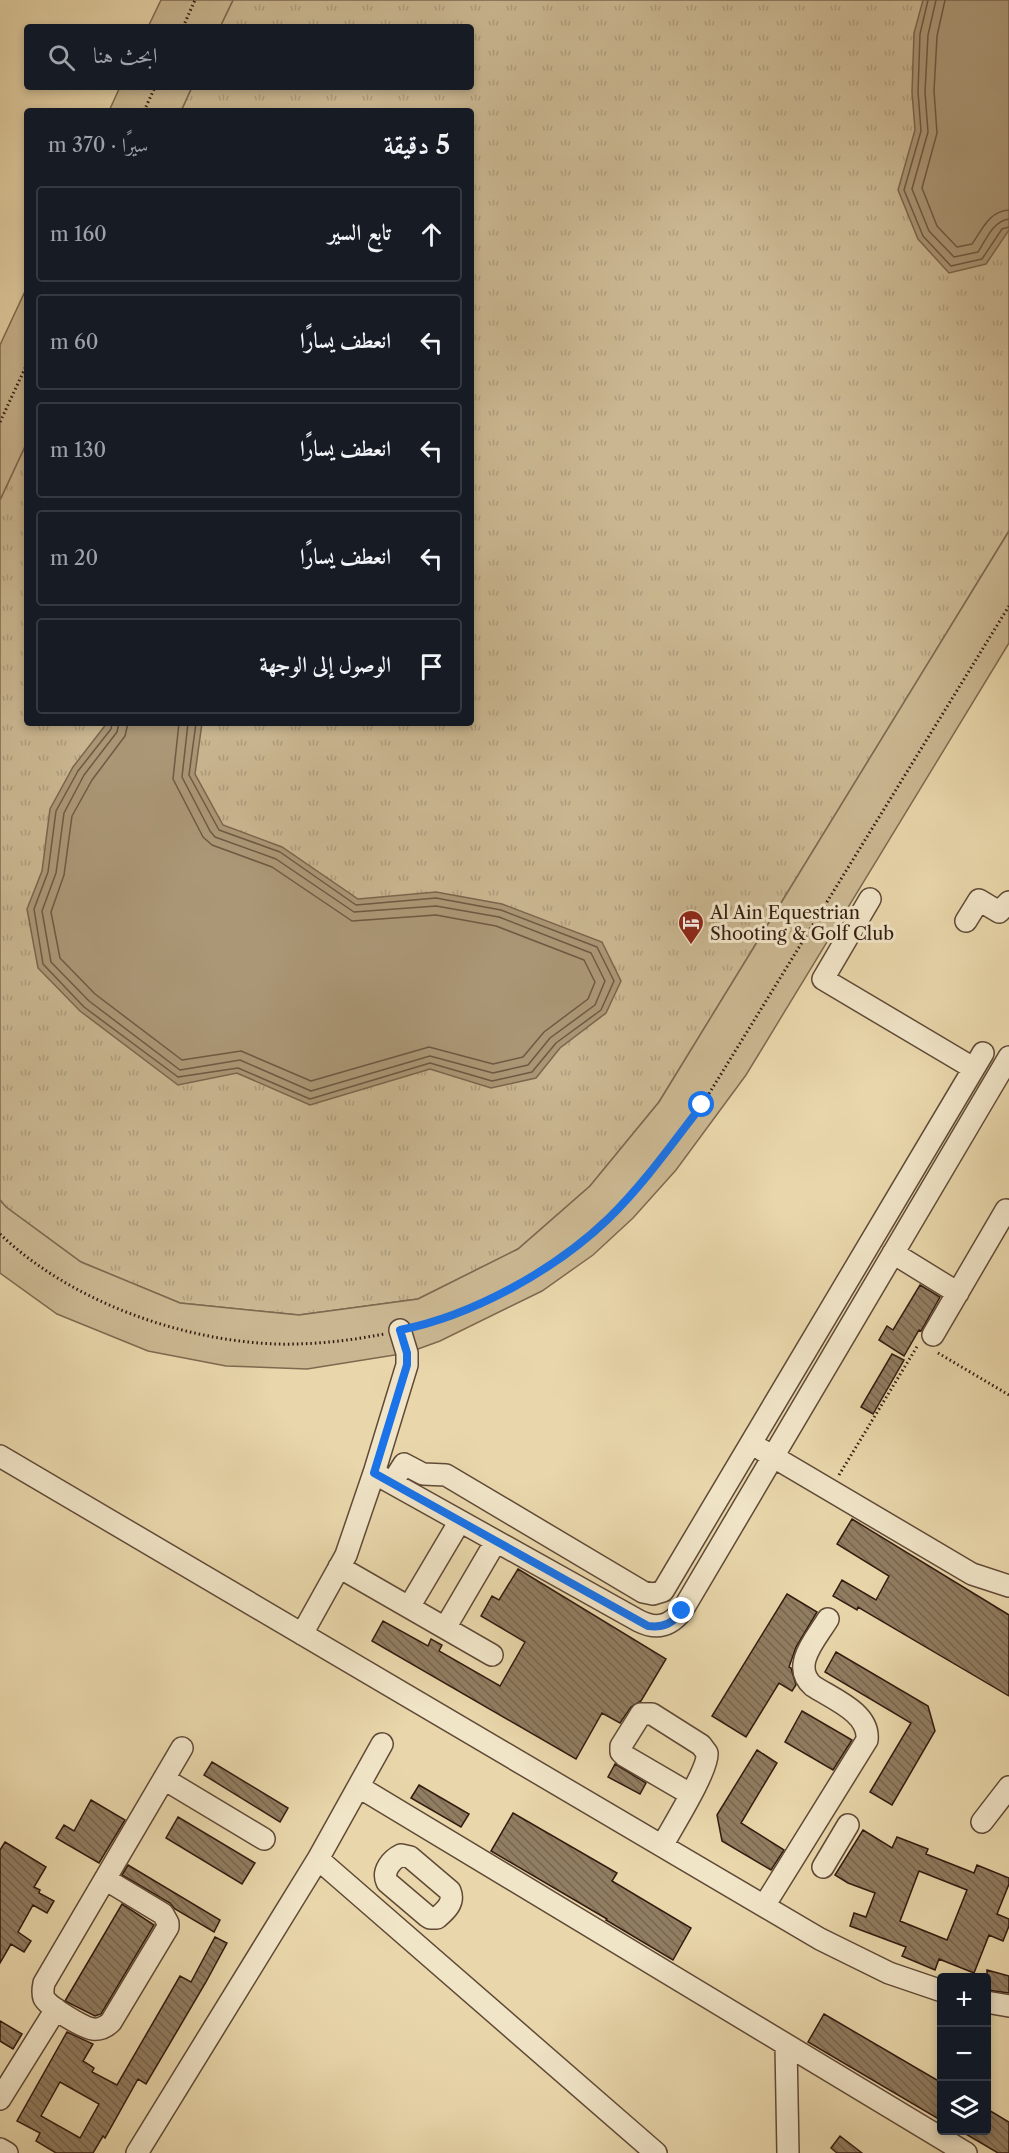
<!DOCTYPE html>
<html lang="ar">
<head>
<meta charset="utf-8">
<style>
  :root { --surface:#171b24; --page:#242831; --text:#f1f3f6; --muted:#9ea1a6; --line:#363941 }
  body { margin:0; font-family:"Libre Caslon Text",Amiri,serif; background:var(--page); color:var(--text); direction:rtl }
  .controls { position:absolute; right:18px; bottom:18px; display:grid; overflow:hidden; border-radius:6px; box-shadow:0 3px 9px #0003 }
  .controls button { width:54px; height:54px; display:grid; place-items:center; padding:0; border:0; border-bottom:2px solid var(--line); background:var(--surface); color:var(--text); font:30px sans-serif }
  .stop { position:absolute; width:18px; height:18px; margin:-14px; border:4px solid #1a73e8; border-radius:50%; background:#fff }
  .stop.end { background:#1a73e8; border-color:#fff; box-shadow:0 2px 6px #0008 }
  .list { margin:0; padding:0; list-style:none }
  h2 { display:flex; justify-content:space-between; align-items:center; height:78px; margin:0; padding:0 24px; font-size:26px }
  h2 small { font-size:20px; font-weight:400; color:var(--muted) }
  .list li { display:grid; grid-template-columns:39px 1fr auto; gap:18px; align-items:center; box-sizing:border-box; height:96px; margin:0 12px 12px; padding:0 12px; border:2px solid var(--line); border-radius:6px }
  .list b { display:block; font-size:22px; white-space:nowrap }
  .list em { font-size:20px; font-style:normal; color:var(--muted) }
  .icon { flex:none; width:33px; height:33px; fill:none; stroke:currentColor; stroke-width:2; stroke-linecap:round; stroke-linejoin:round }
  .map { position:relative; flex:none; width:1009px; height:2153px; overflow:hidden; direction:ltr }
  .search { position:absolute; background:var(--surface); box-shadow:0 3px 9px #0003; left:24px; top:24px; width:450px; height:66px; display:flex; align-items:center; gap:15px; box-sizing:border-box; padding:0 21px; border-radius:6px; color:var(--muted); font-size:22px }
  .panel { position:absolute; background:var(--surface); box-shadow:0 3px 9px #0003; left:24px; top:108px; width:450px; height:618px; border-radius:6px; direction:rtl }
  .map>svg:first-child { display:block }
  .grass { fill:url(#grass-tufts); stroke:#7e6950; stroke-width:1.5 }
  .park { fill:#cab791; stroke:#7e6950; stroke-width:1.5 }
  .water { fill:#ab9776; stroke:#7b654d; stroke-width:1.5 }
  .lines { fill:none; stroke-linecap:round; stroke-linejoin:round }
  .shore { stroke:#6e5943; stroke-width:1.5 }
  .building { fill:url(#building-back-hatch); stroke:#321b10; stroke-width:1.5; fill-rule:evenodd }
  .minor-casing { stroke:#604a37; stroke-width:24 }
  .path { stroke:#321b10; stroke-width:3; stroke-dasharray:1.5 3; stroke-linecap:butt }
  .minor { stroke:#f1e5c8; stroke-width:21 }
  .route { stroke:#1a73e8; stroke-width:8 }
  .labels { text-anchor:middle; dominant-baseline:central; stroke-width:6; stroke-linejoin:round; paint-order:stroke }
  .poi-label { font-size:18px; fill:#321b10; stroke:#f1e5c8; text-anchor:start }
</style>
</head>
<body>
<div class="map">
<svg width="1009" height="2153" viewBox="0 0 1009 2153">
  <defs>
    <pattern id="grass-tufts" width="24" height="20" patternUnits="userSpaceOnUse" patternTransform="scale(1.5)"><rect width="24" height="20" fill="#cab791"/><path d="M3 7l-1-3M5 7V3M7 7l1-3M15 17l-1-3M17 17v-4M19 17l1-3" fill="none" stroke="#ae9d7c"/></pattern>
    <pattern id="building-back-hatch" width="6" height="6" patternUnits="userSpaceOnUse" patternTransform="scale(1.5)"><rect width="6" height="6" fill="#917d61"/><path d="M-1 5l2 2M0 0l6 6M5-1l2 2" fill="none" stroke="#77664f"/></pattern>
  </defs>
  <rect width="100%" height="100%" fill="#e9d7ab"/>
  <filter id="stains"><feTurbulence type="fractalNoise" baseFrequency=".00333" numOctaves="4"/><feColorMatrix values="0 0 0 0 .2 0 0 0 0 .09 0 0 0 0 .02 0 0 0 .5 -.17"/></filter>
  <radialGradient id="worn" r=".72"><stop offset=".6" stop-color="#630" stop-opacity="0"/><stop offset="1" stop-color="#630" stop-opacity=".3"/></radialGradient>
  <path class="grass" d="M233,0H1009V531L659,1102L590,1186L518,1249L418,1299L299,1315L180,1303L81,1262L6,1207L0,1200V500L27,442V723H471V111H181L192,87H471V27H220Z"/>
  <path class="park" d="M161,0H233L220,27H148Z
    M120,87H192L181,111H109Z
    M27,287V442L0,500V345Z
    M1009,531V643L746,1075L676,1170L633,1218L593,1255L542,1291L440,1341L407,1353L307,1369L226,1366L148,1351L57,1314L0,1273V1200L6,1207L81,1262L180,1303L299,1315L418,1299L518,1249L590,1186L659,1102Z"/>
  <path class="water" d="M923,0H1009V230L986,264L949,273L918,239L898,190L915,130L912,92L914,33Z
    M107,723H202L195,774L223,825L282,847L358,899L436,892L502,904L602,942L621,981L606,1013L560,1048L536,1078L491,1088L430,1069L310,1105L237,1073L178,1085L80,1011L38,968L27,909L42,871L50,809L73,767Z"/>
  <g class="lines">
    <path class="shore" d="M928,0L920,34L918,92L921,131L904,190L923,236L951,266L982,259L1002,229L1009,227
      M936,0L928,35L925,92L928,132L912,189L929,231L954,257L978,252C986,240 993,221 1009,219
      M945,0L937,36L934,91L937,133L922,188L937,226L957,247L972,244C982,230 989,211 1009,210
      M112,723L111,729L78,771L56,811L48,872L34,909L43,964L84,1007L178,1077L238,1068L310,1099L430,1063L492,1081L532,1072L556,1043L601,1010L614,981L597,947L501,910L436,898L356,905L280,852L219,830L189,775L196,723
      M119,723L117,732L84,775L64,813L56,873L42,911L51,962L89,1001L180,1070L240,1060L311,1091L430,1056L493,1073L528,1065L550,1038L595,1005L605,981L591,953L499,917L436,906L354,912L276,859L215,837L210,831L182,777L188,723
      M128,723L125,736L92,780L72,816L64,875L51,912L60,958L95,994L182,1060L241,1051L311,1081L429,1047L493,1064L523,1057L544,1032L588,999L595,982L584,960L496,926L436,915L352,921L272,867L212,845L203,837L173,779L179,723"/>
  </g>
  <path class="building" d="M920,1285L940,1297L921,1331L919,1330L904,1356L879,1340L887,1326L893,1330Z
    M892,1354L904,1360L873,1414L861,1407Z
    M852,1519L1009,1615V1696L858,1607L857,1610L833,1596L842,1580L876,1600L889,1576L837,1544Z
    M518,1569L666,1659L641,1701L631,1707L620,1723L602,1713L576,1759L372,1641L383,1621L428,1646L431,1639L442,1645L439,1651L500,1686L525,1642L481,1616L492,1596L499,1600Z
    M787,1594L817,1612L796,1647L789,1667L791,1668L796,1685L792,1691L779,1683L746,1737L712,1716Z
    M836,1652L928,1706L935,1731L892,1805L870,1792L911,1723L825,1672Z
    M802,1711L852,1740L833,1770L785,1742Z
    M757,1750L777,1763L741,1823L784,1850L771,1870L722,1841L717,1815Z
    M212,1762L288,1808L280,1822L204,1775Z
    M615,1764L646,1783L640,1794L608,1777Z
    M419,1785L469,1814L461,1827L411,1798Z
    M91,1800L125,1820L99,1863L56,1838L64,1825L74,1831Z
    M513,1813L617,1873L612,1881L691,1928L673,1960L606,1920L607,1919L491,1851Z
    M178,1817L255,1863L242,1884L166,1838Z
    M863,1830L892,1848L897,1837L928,1849L926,1854L974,1873L977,1865L1009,1878V1884L997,1914L1009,1919V1926L1003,1941L989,1935L974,1973L939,1959L935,1970L902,1956L906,1947L850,1926L854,1913L866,1917L875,1893L848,1883L835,1875ZM919,1871L967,1890L947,1940L900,1921Z
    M5,1842L46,1867L34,1887L40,1890L39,1893L54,1901L47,1913L33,1905L18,1932L31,1941L24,1952L11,1944L0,1963V1850Z
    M128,1865L220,1920L214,1932L175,1909L170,1903L122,1875Z
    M122,1904L154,1925L101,2014L95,2016L65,2001Z
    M215,1937L227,1943L206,1982L146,2084L138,2079L105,2138L103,2136L93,2153H56L36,2141L40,2133L17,2121L67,2032L93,2044L83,2061L94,2068L92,2072L117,2085L180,1976L191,1982ZM60,2082L99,2104L80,2138L41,2116Z
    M987,1970L1009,1976V1993L987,1990Z
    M824,2014L942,2083V2121L808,2042Z
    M0,2021L22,2034L13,2049L0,2041Z
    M987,2109L1009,2122V2153H998L959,2130H987Z
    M840,2136L862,2153H837L831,2148Z"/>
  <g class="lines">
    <defs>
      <path id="minor" d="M870,899L823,979L973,1068
        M966,921L979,900L999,912L1009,902
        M893,1253L958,1293
        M933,1335L1006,1210
        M762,1450L972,1574L1009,1586
        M0,1456L820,1939L889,1973L942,1991
        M374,1473L639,1621C657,1630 670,1626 682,1611L1009,1057
        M392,1483L404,1464L423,1474L446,1475L643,1592L653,1594L663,1591L983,1053
        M339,1567L492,1655
        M409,1607L460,1521
        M445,1628L496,1541
        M302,1634L346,1555L374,1473L407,1365V1353L400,1330
        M164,1779L264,1839
        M359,1787L966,2153
        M982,1822L1009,1787
        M662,1846C671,1829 709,1769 707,1753L701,1745L652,1714H641L621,1746V1752L625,1756L690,1794
        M401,1855L410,1857L450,1891C455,1903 445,1911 437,1918H430L427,1916L387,1882C382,1871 391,1860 401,1855Z
        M318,1859L656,2153
        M823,1867L848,1825
        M105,1879L163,1914L168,1923V1927L111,2022C106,2027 101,2030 93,2029C84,2028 48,2007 44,1998C42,1993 43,1988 44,1983C90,1905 136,1826 182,1748
        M764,1906L867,1740C870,1713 833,1699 813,1686C790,1666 816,1639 828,1619
        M986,2002L1009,2006
        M786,2045L788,2153
        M0,2099L56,2009
        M0,2149L7,2153
        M137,2153L318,1859L382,1744"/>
    </defs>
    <use href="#minor" class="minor-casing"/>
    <path class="path" d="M183,27L195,0
      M144,111L155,87
      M0,422L27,364
      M0,1234C70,1301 179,1340 275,1344C311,1345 348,1341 384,1334
      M417,1327C485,1309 557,1267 608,1219C643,1185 672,1144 702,1105L1009,606
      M938,1353L1009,1395
      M839,1475L918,1345"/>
    <use href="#minor" class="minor"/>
  </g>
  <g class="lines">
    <path class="route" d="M682,1611C673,1623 664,1628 648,1626L374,1473L407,1365V1353L400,1330C472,1316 555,1270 608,1219C643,1185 672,1144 702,1105"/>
  </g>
  <defs>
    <symbol id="hotel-pin" viewBox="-11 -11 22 30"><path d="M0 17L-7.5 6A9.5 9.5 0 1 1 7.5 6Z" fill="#8f2418" stroke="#f1e5c8"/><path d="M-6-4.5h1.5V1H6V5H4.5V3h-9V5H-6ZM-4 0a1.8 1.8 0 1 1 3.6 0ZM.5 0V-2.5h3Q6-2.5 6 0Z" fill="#fff"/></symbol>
  </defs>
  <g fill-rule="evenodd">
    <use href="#hotel-pin" x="676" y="908" width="30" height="40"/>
  </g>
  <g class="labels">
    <g class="poi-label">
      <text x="710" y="913">Al Ain Equestrian<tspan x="710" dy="21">Shooting &amp; Golf Club</tspan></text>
    </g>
  </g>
  <rect width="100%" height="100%" filter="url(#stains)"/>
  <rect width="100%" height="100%" fill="url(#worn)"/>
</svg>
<div class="controls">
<button>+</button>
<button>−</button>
<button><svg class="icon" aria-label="layers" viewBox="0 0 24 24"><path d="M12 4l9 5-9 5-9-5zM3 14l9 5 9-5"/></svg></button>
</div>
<div class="stop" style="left:702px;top:1105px"></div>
<div class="stop end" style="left:682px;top:1611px"></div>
<div class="search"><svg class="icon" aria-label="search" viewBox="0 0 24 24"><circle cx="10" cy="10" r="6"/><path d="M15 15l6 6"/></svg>ابحث هنا</div>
<section class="panel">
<h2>5 دقيقة<small>سيرًا · 370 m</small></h2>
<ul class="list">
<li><svg class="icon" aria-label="ahead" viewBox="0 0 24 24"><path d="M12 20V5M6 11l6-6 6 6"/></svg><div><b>تابع السير</b></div><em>160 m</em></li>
<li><svg class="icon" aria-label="left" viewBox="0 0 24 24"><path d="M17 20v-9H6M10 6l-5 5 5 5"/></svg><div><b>انعطف يسارًا</b></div><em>60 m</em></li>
<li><svg class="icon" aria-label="left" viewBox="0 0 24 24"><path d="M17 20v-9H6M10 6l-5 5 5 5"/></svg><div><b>انعطف يسارًا</b></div><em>130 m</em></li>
<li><svg class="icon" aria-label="left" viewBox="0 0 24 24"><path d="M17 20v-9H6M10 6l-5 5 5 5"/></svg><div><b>انعطف يسارًا</b></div><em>20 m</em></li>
<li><svg class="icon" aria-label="arrive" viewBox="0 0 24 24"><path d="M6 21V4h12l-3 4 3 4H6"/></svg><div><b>الوصول إلى الوجهة</b></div></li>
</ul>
</section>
</div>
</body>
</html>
